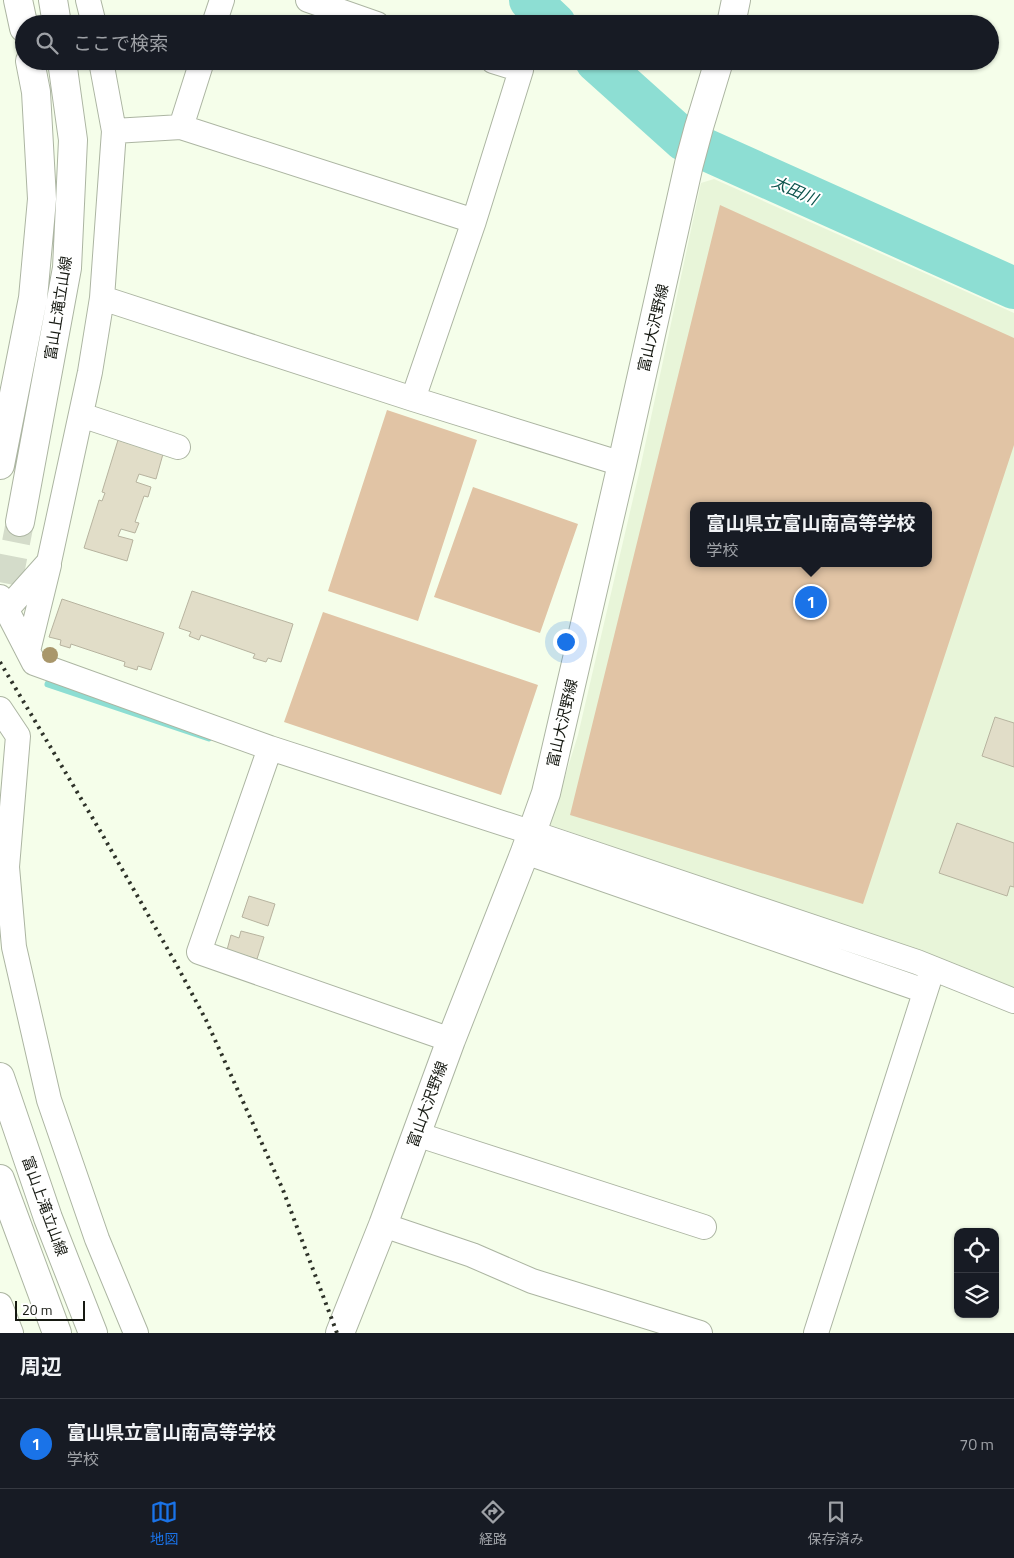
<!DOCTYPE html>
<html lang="ja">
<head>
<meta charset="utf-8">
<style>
  :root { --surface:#171b24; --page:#20242c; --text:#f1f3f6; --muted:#9ea1a6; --line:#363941; --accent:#1a73e8 }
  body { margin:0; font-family:"Titillium Web","Noto Sans JP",sans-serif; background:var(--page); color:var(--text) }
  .controls { position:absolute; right:15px; bottom:15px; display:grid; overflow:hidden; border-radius:10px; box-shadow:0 1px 4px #0004 }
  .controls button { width:45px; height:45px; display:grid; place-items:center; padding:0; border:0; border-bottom:1px solid var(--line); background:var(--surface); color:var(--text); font:25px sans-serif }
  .scale { position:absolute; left:15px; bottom:12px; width:70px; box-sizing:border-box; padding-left:5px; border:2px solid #161912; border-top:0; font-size:14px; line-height:18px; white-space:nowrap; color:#161912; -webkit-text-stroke:4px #fff; paint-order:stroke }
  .you { position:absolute; left:565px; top:641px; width:18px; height:18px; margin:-12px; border:4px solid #fff; border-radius:50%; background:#1a73e8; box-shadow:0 0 0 8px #1a73e833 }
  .badge { display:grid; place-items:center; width:32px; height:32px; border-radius:50%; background:var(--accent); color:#fff; font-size:16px; font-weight:700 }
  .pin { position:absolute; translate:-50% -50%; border:2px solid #fff; box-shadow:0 1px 5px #0006 }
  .popup { position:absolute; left:690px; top:502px; width:242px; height:65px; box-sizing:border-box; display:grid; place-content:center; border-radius:10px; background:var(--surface); filter:drop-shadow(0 1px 4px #0005); font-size:16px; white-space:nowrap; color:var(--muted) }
  .popup b { font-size:19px; color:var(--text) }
  .popup::after { content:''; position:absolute; left:50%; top:100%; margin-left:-10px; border:10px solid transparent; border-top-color:var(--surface) }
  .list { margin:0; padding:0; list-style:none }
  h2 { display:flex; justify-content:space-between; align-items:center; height:65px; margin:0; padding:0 20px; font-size:21px }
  h2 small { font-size:16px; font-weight:400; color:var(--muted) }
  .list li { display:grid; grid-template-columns:32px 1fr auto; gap:15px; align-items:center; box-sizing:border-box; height:90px; padding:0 20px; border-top:1px solid var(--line) }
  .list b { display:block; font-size:19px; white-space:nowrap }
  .list p { margin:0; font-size:16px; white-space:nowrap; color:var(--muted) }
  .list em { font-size:16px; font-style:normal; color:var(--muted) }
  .icon { flex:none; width:28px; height:28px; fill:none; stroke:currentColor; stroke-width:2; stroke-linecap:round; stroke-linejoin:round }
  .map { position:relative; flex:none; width:1014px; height:1333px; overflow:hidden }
  .search { position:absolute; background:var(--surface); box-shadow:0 1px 4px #0004; left:15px; right:15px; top:15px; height:55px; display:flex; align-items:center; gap:12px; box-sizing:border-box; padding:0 18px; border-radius:28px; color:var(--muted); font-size:19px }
  .sheet { height:155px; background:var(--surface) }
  nav { display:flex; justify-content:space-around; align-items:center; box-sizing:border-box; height:70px; border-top:1px solid var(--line); background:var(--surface); font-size:14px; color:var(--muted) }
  nav a { display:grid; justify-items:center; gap:2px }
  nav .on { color:var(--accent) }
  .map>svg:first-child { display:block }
  .built { fill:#e8f5d9; fill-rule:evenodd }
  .green { fill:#e1c4a5; fill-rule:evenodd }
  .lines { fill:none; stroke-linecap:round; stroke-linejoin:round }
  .stream { stroke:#8dded3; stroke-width:7 }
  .river { stroke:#8dded3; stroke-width:42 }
  .building { fill:#e1ddc8; stroke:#b7b39f }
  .major-tunnel { stroke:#d4dcca; stroke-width:28; stroke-dasharray:28 14; stroke-linecap:butt }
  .minor-casing { stroke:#acb5a2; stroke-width:26 }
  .major-casing { stroke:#acb5a2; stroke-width:30 }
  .minor { stroke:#fff; stroke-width:24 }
  .major { stroke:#fff; stroke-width:28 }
  .rail { stroke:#2e3229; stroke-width:4; stroke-dasharray:2.5 5; stroke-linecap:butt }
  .tree { fill:#a9976b }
  .labels { text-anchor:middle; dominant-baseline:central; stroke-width:4; stroke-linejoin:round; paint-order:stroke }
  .street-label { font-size:15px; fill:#161912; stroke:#fff }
  .water-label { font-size:16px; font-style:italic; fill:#0b534c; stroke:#fff }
</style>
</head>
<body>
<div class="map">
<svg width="1014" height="1333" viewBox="0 0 1014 1333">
  <rect width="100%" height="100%" fill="#f5feea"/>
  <path class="built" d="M714,179L1014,313V988L937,958L550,825L578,735L640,469L701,183ZM694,506H928V563H694Z"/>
  <path class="green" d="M720,205L1014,338V445L863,904L570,815ZM694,506H928V563H694Z
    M387,410L477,440L418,621L328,591Z
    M473,487L578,524L540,633L434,597Z
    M323,612L538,685L501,795L284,722Z"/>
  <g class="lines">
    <path class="stream" d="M48,684L209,738"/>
    <path class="river" d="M530,0L555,24
      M596,61L684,140L1014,288"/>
  </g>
  <path class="building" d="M118,440L163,454L156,479L139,474L136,482L151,487L148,497L144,496L135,522L139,523L135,533L121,529L118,536L133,540L127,561L84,548L99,500L102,501L105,493L102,492Z
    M192,591L293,624L281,662L268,658L266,662L253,658L255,654L201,635L199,640L189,636L191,632L179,628Z
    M62,599L164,633L151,670L138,666L137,670L124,666L125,662L71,644L70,648L60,645L61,640L49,637Z
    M995,717L1014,723V767L982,756Z
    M957,823L1014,843V887L1010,886L1007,896L939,873Z
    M249,896L275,904L268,926L242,917Z
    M241,931L264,937L257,959L227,950L231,935L239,938Z"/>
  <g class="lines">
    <path class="major-tunnel" d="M0,625L20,522"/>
    <defs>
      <path id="minor" d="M88,0L94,24
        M308,0L377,24
        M214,24L222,0
        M181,127L202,61
        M114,131L181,127L474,221
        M102,298L413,399L622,464
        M413,399L474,221L521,70L493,61
        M81,415L178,447
        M0,597L34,663L270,748L533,833L917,962L1014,1001
        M7,609L49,562L90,372L102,298L114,131L101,61
        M28,651L49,565
        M0,709L18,736L7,867L14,947L49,1100L97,1239L136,1333
        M270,748L199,952L451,1040
        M525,852L925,991
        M416,1134L704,1227
        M383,1225L472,1255L532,1281L700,1333
        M0,1305L11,1333
        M816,1333L930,977"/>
      <path id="major" d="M18,0L24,28
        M53,0L57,24
        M731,24L736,0
        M0,465L33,298L42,199L36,92L30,61
        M20,522L67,268L73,140L62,61
        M0,1077L48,1218L93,1333
        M0,1179L57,1333
        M340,1333L383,1225L451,1040L525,852L546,793L622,464L689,164L699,127L719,61"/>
    </defs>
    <use href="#minor" class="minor-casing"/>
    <use href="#major" class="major-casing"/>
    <use href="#minor" class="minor"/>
    <use href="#major" class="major"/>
    <path class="rail" d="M0,662L102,834L175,962L206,1020L283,1190L337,1333"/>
  </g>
  <circle class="tree" cx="50" cy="655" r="8"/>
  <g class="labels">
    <g class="street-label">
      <text transform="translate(58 308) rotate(-81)">富山上滝立山線</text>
      <text transform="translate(653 328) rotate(-77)">富山大沢野線</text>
      <text transform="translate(562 723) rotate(-77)">富山大沢野線</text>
      <text transform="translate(427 1104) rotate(-70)">富山大沢野線</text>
      <text transform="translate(45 1206) rotate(70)">富山上滝立山線</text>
    </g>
    <g class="water-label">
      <text transform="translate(795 190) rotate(24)">太田川</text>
    </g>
  </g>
</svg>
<div class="controls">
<button><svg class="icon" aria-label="locate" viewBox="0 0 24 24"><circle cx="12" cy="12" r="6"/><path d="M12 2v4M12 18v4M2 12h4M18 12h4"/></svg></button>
<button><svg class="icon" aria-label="layers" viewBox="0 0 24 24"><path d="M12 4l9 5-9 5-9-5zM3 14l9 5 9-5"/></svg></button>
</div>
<div class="scale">20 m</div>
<div class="you"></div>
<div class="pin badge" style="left:811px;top:602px">1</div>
<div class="popup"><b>富山県立富山南高等学校</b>学校</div>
<div class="search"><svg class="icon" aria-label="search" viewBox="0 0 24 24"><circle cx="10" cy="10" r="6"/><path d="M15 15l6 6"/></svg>ここで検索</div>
</div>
<section class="sheet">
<h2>周辺<small></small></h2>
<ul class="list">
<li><span class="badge">1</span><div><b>富山県立富山南高等学校</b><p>学校</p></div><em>70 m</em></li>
</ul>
</section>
<nav>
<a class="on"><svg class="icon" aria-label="map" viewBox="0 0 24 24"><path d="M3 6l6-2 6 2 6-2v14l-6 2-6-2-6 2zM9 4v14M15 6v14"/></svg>地図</a>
<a><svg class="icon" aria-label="directions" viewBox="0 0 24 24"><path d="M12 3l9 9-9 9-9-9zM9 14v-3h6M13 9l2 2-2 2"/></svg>経路</a>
<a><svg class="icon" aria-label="saved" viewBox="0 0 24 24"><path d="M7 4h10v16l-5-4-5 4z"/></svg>保存済み</a>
</nav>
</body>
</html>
